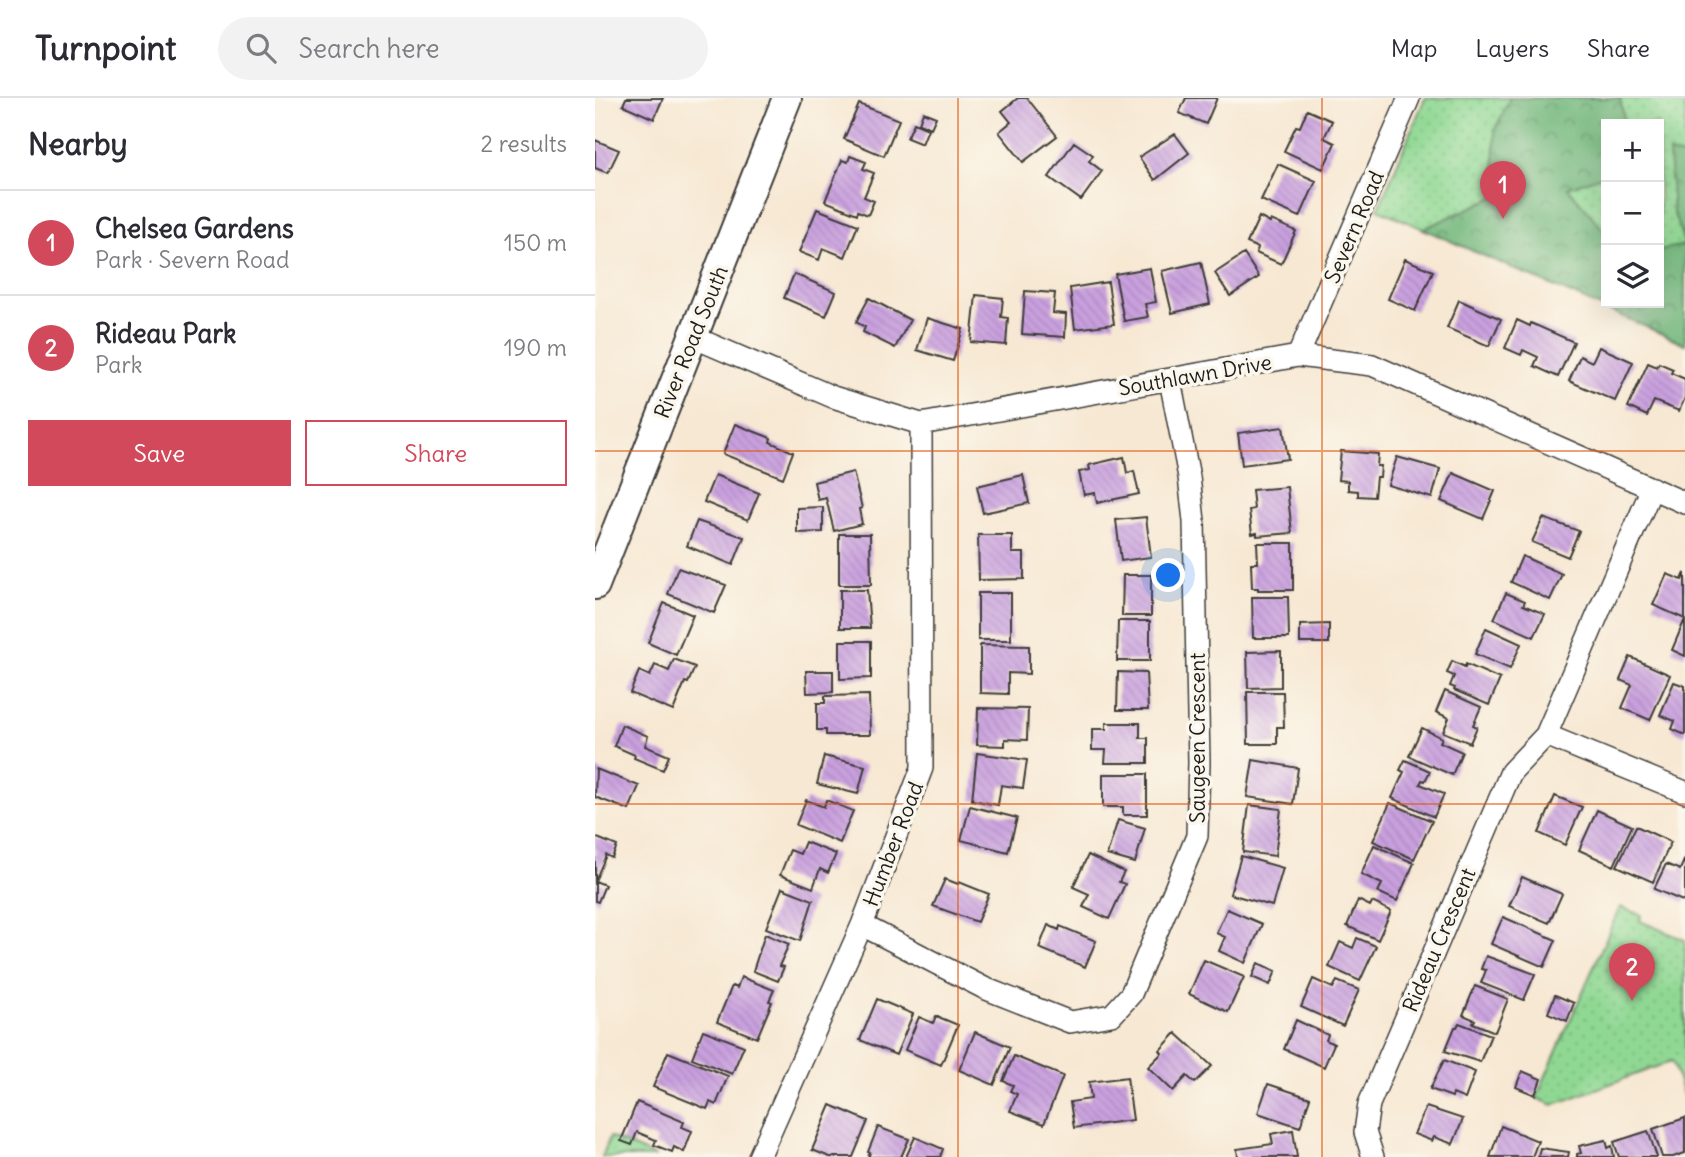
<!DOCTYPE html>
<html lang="en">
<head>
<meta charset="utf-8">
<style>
  :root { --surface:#fff; --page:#f2f2f3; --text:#2b2b33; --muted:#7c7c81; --line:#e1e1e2; --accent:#d1495b }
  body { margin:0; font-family:Delius,sans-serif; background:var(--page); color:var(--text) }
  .controls { position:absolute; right:21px; top:21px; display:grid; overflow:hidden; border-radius:0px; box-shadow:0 7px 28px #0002 }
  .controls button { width:63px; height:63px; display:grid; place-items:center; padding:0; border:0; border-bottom:2px solid var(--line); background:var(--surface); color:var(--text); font:35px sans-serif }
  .you { position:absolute; left:574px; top:478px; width:24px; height:24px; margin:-18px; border:5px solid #fff; border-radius:50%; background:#1a73e8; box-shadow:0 0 0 10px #1a73e833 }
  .badge { display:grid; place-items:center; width:46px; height:46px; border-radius:50%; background:var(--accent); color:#fff; font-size:23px; font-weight:700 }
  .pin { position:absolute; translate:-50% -58px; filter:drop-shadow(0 2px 4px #0008) }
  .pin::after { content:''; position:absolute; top:37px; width:24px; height:21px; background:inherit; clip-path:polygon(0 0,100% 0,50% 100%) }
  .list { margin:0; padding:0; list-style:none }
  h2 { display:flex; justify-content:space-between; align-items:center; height:91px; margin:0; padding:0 28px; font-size:30px }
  h2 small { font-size:23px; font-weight:400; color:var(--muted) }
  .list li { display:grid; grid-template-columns:46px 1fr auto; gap:21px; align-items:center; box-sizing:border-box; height:105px; padding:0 28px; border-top:2px solid var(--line) }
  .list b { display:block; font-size:26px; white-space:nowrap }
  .list p { margin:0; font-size:23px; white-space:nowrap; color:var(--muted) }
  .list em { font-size:23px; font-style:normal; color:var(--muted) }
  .actions { display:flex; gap:14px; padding:21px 28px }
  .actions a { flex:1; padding:16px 0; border:2px solid var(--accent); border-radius:0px; text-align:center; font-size:24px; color:var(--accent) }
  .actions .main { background:var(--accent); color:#fff }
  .icon { flex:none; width:38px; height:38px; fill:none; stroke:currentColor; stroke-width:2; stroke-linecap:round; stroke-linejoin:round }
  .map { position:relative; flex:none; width:1090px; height:1059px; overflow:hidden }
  header { display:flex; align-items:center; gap:42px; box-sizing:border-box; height:98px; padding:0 35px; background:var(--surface); border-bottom:2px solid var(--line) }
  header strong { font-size:33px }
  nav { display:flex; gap:38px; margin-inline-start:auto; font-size:24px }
  .search { width:490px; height:63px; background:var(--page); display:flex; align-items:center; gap:18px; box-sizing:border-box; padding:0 24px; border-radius:38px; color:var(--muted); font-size:26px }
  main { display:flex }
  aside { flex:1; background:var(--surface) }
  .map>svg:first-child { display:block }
  .grass { fill:url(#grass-dots); stroke:#567a58; stroke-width:2; fill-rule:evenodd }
  .forest { fill:url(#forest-crowns); stroke:#486a4c; stroke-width:2 }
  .building { fill:url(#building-back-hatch) }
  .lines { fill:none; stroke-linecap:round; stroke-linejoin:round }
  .street-casing { stroke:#3d3b37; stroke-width:24 }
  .secondary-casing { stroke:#3d3b37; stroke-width:32 }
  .street { stroke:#fff; stroke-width:21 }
  .secondary { stroke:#fff; stroke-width:28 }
  .grid { fill:none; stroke:#de560d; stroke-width:2; stroke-opacity:0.55 }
  .labels { text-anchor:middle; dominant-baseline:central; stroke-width:7; stroke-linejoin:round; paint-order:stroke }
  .street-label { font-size:21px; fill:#1c1c1c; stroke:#fbf7ec }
</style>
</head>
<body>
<header>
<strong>Turnpoint</strong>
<div class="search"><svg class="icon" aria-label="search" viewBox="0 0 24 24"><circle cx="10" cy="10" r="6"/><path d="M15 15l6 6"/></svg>Search here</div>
<nav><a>Map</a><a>Layers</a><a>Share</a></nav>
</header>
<main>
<aside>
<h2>Nearby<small>2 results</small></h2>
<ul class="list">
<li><span class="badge">1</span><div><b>Chelsea Gardens</b><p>Park · Severn Road</p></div><em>150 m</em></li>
<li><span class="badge">2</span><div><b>Rideau Park</b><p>Park</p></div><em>190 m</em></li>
</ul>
<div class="actions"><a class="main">Save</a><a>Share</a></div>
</aside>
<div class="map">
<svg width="1090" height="1059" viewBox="0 0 1090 1059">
  <defs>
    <pattern id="grass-dots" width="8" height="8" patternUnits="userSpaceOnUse" patternTransform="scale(1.75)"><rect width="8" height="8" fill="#8fd893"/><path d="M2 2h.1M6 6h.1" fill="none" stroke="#7bb97e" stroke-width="1.8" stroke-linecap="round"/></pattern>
    <pattern id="forest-crowns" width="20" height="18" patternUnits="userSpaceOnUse" patternTransform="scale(1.75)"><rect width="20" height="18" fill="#73b87d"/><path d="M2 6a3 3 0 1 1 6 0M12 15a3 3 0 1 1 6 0" fill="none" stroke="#5e9566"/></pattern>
    <pattern id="building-back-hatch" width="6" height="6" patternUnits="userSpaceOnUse" patternTransform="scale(1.75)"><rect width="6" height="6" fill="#c9a0de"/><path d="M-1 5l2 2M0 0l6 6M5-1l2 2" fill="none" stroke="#ac89be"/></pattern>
  </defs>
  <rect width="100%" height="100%" fill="#fbf7ec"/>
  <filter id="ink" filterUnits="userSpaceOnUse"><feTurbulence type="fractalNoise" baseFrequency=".0143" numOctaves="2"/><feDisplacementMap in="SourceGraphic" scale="14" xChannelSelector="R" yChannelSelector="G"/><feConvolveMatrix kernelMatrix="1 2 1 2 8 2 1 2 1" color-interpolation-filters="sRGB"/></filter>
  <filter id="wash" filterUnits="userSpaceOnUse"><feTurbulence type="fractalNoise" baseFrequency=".00686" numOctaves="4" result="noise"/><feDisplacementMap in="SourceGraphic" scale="28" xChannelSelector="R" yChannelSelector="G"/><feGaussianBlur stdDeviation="1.57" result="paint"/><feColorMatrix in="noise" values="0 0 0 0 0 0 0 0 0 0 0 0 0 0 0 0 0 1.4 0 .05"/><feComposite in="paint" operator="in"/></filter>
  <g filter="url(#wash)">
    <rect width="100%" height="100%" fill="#f7e8d3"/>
    <path class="grass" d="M830,0H1090V246L783,111ZM1011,26H1064V205H1011Z
      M1025,809L1046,817L1045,823L1090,842V1002L1077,963L958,1007L941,1000Z
      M15,1039L61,1059H7Z"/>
    <path class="forest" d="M915,0H1025L1030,26H1011V76L973,90L1011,135V205H1064V152L1090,147V246L828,131L899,99L900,32Z
      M1074,55L1090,58V147L1078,114Z"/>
    <g id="blocks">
      <path class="building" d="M31,0H68L59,21L28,7Z
        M423,0H432L462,38L428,64L404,34L416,24L407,13Z
        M591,0H622L611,26L584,15Z
        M264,6L304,22L289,58L249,41Z
        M712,12L737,23L729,40L740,45L728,71L689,53L701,28L705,29Z
        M328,14L341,19L336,30L324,25Z
        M319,25L333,31L327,46L312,40Z
        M580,36L594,55L560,82L544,59Z
        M0,42L24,52L13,75L0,70Z
        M479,44L498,57L494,63L507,73L486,102L454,79Z
        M255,58L271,64L268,71L279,75L269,99L279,103L273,117L263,113L262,116L230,103L247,62L253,64Z
        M683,66L721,83L705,119L666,102Z
        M222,111L263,127L250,159L228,150L224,162L204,154Z
        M664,119L675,125L676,122L701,133L686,166L661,155L663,150L652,145Z
        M649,156L664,179L635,198L620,175Z
        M810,161L838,173L820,213L793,201Z
        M606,164L615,206L577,215L567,173Z
        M555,170L561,204L550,206L553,219L529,223L520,176Z
        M199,176L241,194L231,218L189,200Z
        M513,184L519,226L480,231L475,190Z
        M430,193L460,195L458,215L471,216L470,239L427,236Z
        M381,197L408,200L406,219L413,220L411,247L376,244Z
        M274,200L315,222L300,250L268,234L270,229L261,224Z
        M864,202L906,221L894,248L852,230Z
        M332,220L368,231L358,263L322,252Z
        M922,222L935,228L936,225L979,244L963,279L939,268L943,259L928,252L926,257L910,250Z
        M1004,249L1038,264L1020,303L974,283L985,258L997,264Z
        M1053,265L1062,269L1064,265L1078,271L1076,275L1090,281V300L1084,313L1059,303L1052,318L1033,309Z
        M140,326L176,340L175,344L198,354L188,380L128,356Z
        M688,329L693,361L647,367L643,335Z
        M746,353L783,356L782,368H786L785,379H781L779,399L763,398V393L753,392V383L743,382Z
        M529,359L532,375L539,373L544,396L502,405L500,395L489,397L484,374L495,372L494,367Z
        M802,359L845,371L837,400L793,387Z
        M258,374L267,410L264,411L267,426L239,433L231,400L223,402L219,384Z
        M858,375L900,393L888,421L846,403Z
        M120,377L164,395L153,422L109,404Z
        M428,377L434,405L388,415L382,388Z
        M692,389L697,435L662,438V435L657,436L654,412L659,411L657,392Z
        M228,409V434L202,435V410Z
        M551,419L556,459L526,463L521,422Z
        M948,420L984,433L973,459L937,444Z
        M102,423L149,439L138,467L92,448Z
        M244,436H275L276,487H244Z
        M383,437H417V455H429V481L384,482Z
        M662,445H698V492H663V490H657L656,465H663Z
        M927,458L967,476L955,502L916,484Z
        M83,470L131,487L119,515L73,496Z
        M1090,475V558L1077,552L1090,521L1058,507L1072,476L1087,482Z
        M528,477H556V518H527Z
        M245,492H272L275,530H245Z
        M383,495H416V542H383Z
        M911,495L930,503L928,507L950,516L939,539L899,521Z
        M657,499H693L694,540H658Z
        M69,505L98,517L81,557L53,545Z
        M523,523H555V563H522Z
        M734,526V545H705V527Z
        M891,530L926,546L915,571L880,556Z
        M245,543H276V580L245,581Z
        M385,547L434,548V576L413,575V596L385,595Z
        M686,553V589L653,590L652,554Z
        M1035,559L1075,577L1055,622L1027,610L1037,587L1025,582Z
        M79,561L100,569L93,585L90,584L78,613L35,595L44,573L55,578L60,567L74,573Z
        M857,563L870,569L871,566L905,581L894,607L859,592L860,590L855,588L859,578L852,575Z
        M211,573H238V594L212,595Z
        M523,574L551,575L553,612H522Z
        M1079,584L1090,588V637L1077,631L1080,623L1065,617Z
        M850,593L886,609L878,627L882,629L875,645L848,634L854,620L841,614Z
        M652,594H688L689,629H682V646H653Z
        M274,597L275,637H231V632H222V605H230V598Z
        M383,610L433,611L432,642L410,641V648L382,647Z
        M511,625H545V640H553V665H510L511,652H497V631H511Z
        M27,627L53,638L50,648L74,658L68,672L39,660L40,657L19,648Z
        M827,630L847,640L845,644L867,654L857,677L814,658Z
        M382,655L432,662L428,690L406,687L403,707L377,702Z
        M229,658L270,668L263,696L222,686Z
        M658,662L703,670L698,706L652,699Z
        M810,662L835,673L830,683L827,682L825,686L849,696L839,719L797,700L809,674L805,672Z
        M1,671L44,688L34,712L0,699Z
        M508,676H552V717H528V709H508Z
        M960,698L987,709L970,747L944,735Z
        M211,702L229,709L231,702L258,713L245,745L201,727Z
        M795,705L837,723L819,761L778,743Z
        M654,707L686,711L680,758L648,754Z
        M375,708L422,720L413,754L366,742Z
        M1002,712L1037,728L1019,768L984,752Z
        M523,722L550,730L540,765L512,757Z
        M1041,728L1076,744L1058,784L1022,768Z
        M0,739L22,748L17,760L11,757L0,783L10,787L3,804L0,803Z
        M210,744L241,756L233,775L225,771L218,790L185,777L195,752L205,756Z
        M779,747L819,765L802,803L783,794L787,786L766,776Z
        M493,757L529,774L524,784L530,786L514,821L488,809L494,796L478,789Z
        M646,758L688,770L677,808L635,796Z
        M1090,760V804L1059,791L1071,766L1085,772Z
        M927,779L967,796L954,825L914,808Z
        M350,781L363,786L364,784L394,796L382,824L338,808Z
        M187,790L218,802L205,843L171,830Z
        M763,802L775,808L777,804L796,813L783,842L752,828Z
        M632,811L667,826L650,865L624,853L630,839L621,835Z
        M908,819L961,842L949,869L896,846Z
        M453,827L464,832L465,828L501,843L490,869L444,850Z
        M170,836L194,846L184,868L189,869L183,883L158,873Z
        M762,840L781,848L765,883L734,869L745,844L758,850Z
        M891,858L940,876L929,902L886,885L891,872L886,871Z
        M609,862L649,879L633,914L594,896Z
        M663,865L681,873L675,887L657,879Z
        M146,879L179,892L174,903L177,904L162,940L122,924L137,888L142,890Z
        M718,881L738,890L742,883L764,892L748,928L706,909Z
        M880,888L913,901L900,934L878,925L880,922L868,917Z
        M960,897L979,905L972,923L953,915Z
        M282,901L318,916L301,957L265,942Z
        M341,918L363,927L346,967L310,952L324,919L338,925Z
        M701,922L733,937L731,942L739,946L729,969L689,951Z
        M864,925L896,937L885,964L850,953L860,929H862Z
        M108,932L149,948L137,976L97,960Z
        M380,934L415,949L399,987L364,972Z
        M581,935L617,968L600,985L592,978L578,993L553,969L567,955L565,952Z
        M73,954L133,978L121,1007L115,1004L112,1011L58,989Z
        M419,958L468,978L449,1026L415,1013L422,996L415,993L418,987L408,983Z
        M849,962L880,974L870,1001L858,996L857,999L835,991Z
        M927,973L946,981L940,997L921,989Z
        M532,979L538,1022L479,1030L475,1004L496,1001L494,984Z
        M673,986L715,1000L705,1029L663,1015Z
        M42,1004L89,1024L87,1029L97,1033L89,1054L79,1049L77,1054L59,1047L61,1042L42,1034L37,1047L26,1043Z
        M236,1007L273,1023L258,1059H235L217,1052Z
        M831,1009L868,1021L858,1046L839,1039L837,1043L819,1036Z
        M1090,1020V1055L1078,1059H1067L1058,1031Z
        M906,1028L943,1043L937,1059H895Z
        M283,1029L314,1041L306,1059H273L275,1055L273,1054Z
        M698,1032L702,1059H643L642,1051L678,1046L676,1036Z
        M1053,1033L1062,1059H1024L1019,1044Z
        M320,1039L348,1051L345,1059H311Z
        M1011,1042L1013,1050L1017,1048L1019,1059H982V1056L986,1055L984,1048Z
        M945,1050L974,1054L973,1059H943Z"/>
    </g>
  </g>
  <g filter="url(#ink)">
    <use href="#blocks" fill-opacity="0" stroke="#3d3b37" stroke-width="2"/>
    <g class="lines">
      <defs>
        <path id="street" d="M98,239L238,299L326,326L703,258L777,267L1090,405
          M703,258L814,0
          M951,637L1090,694
          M267,827L389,890L475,924L517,917L536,896L602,738L604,664L599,423L594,379L575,282
          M164,1059L267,827L327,670L326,326
          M778,1059L770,1034L774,1006L916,674L951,637L1057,390"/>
        <path id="secondary" d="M0,487L192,0"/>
      </defs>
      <use href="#street" class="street-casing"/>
      <use href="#secondary" class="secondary-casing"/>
      <use href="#street" class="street"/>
      <use href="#secondary" class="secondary"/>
    </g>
  </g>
  <path class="grid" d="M363,0V1059M727,0V1059M0,353H1090M0,706H1090"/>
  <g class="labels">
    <g class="street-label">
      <text transform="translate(759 129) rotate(-67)">Severn Road</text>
      <text transform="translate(96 244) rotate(-68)">River Road South</text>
      <text transform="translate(600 277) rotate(-10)">Southlawn Drive</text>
      <text transform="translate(602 640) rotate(-90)">Saugeen Crescent</text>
      <text transform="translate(298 746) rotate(-69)">Humber Road</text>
      <text transform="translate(844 842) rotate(-67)">Rideau Crescent</text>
    </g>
  </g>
</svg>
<div class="controls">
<button>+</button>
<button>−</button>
<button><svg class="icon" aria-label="layers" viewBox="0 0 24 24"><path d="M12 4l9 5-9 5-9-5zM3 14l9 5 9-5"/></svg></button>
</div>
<div class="you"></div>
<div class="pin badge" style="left:908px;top:121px">1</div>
<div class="pin badge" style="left:1037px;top:903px">2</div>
</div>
</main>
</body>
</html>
